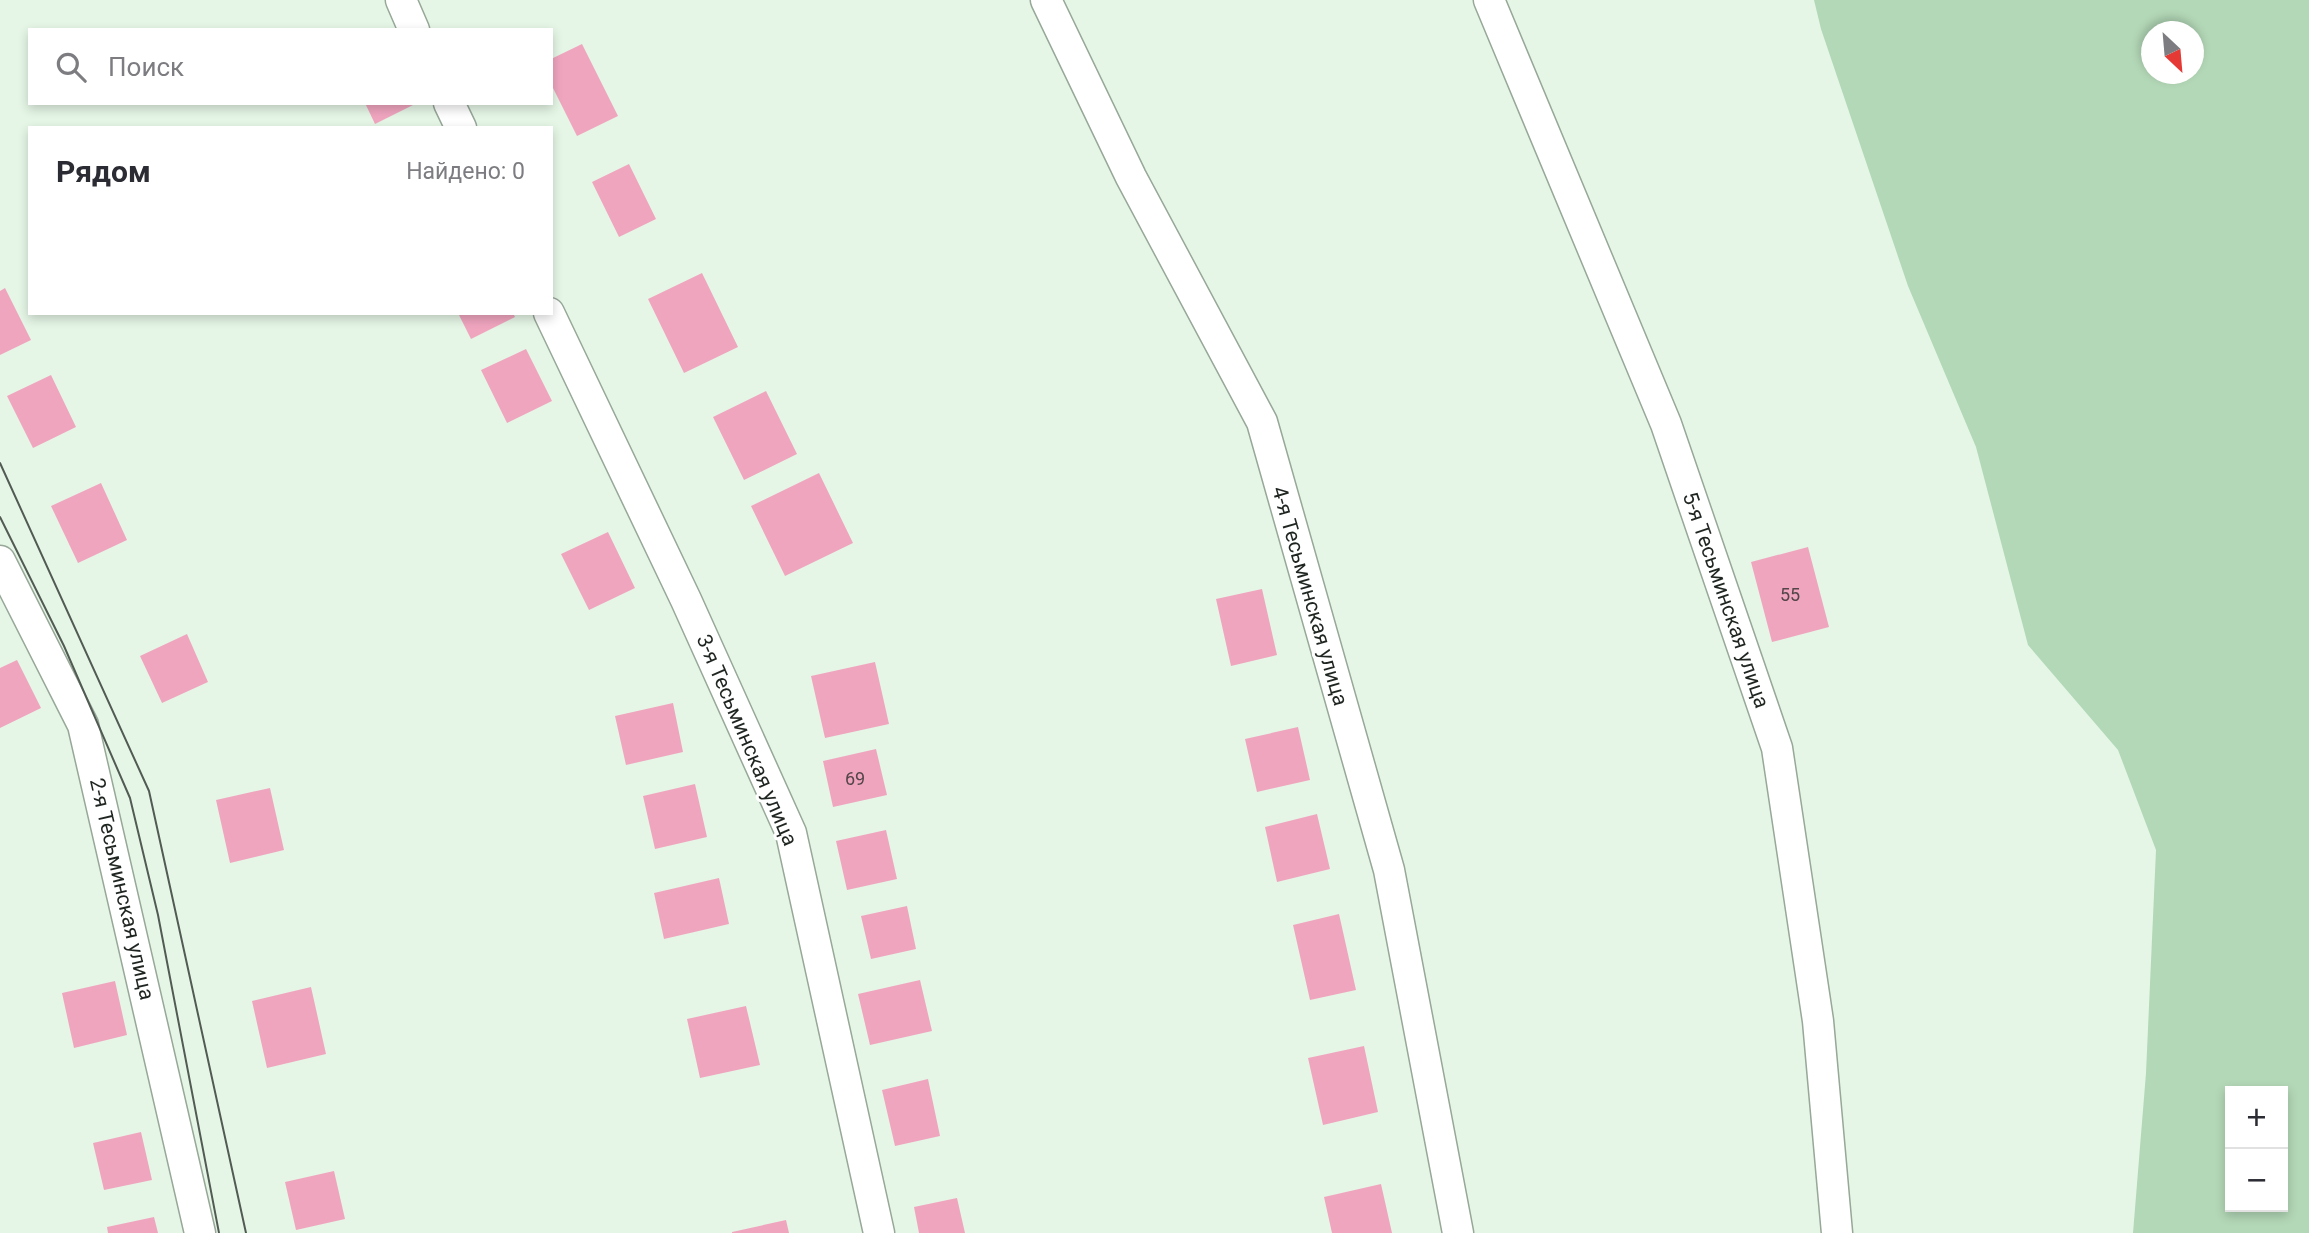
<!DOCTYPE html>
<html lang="ru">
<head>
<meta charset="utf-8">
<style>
  :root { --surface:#fff; --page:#f7f7f7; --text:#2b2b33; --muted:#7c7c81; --line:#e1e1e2 }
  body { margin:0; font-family:Roboto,sans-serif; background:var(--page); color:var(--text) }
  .controls { position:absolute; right:21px; bottom:21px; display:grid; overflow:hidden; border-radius:0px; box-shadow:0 4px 10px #0003 }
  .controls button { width:63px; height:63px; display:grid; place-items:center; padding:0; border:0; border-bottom:2px solid var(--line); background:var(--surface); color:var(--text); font:35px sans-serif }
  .compass { position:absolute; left:2141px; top:21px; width:63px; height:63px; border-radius:50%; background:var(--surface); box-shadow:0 4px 10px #0003; rotate:154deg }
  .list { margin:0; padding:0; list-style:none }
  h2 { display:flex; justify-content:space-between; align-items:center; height:91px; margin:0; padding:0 28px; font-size:30px }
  h2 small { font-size:23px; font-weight:400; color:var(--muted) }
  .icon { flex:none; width:38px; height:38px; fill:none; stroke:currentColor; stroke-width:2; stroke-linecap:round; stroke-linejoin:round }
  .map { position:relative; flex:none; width:2309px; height:1233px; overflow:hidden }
  .search { position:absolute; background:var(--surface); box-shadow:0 4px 10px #0003; left:28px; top:28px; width:525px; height:77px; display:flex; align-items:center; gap:18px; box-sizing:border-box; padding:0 24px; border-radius:0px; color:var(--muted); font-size:26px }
  .panel { position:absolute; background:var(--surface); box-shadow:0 4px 10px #0003; left:28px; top:126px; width:525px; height:189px; border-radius:0px }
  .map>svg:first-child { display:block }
  .green { fill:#b3d8b7; fill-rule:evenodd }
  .building { fill:#f0a5bf }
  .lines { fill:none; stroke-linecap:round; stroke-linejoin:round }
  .minor-casing { stroke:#97a798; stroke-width:33 }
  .minor { stroke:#fff; stroke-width:30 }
  .tram { stroke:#525b53; stroke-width:2 }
  .labels { text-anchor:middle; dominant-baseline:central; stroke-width:6; stroke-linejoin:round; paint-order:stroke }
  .number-label { font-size:18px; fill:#534548 }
  .street-label { font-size:21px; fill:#1f2520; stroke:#fff }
</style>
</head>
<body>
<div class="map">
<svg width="2309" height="1233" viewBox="0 0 2309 1233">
  <rect width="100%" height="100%" fill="#e5f6e6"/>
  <path class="green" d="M1814,0H2309V1233H2133L2146,1073L2156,850L2118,750L2028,645L1976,447L1908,286L1821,29ZM2152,32H2194V74H2152ZM2230,1091H2283V1207H2230Z"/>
  <path class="building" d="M582,44L618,116L577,136L551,84V59Z
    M365,103H417L375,124Z
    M629,164L656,219L619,237L592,182Z
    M702,273L738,347L684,373L648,299Z
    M5,288L31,340L0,355V291Z
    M458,313H513L515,317L471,339Z
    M526,349L552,401L507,423L481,370Z
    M51,375L76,427L33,448L7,396Z
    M766,391L797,454L744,480L713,417Z
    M819,473L853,543L785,576L751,506Z
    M101,483L127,540L78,563L51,506Z
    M608,532L635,588L589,610L561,554Z
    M1808,547L1829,627L1772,642L1751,562Z
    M1262,589L1277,655L1231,666L1216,599Z
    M187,634L208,682L162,703L140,656Z
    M17,660L41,708L0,728V668Z
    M875,662L889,724L825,738L811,676Z
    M673,703L683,752L626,765L615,716Z
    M1298,727L1310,780L1257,792L1245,739Z
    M876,749L887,795L833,807L823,761Z
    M695,784L707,837L655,849L643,796Z
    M270,788L284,850L230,863L216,800Z
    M1317,814L1330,869L1277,882L1265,827Z
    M886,830L897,879L847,890L836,841Z
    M719,878L729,924L664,939L654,893Z
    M907,906L916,949L871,959L861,916Z
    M1339,914L1356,990L1310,1000L1293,925Z
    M920,980L932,1031L870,1045L858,994Z
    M115,981L127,1035L74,1048L62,993Z
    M311,987L326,1054L267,1068L252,1001Z
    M746,1006L760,1065L700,1078L687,1019Z
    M1364,1046L1378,1112L1323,1125L1308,1058Z
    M928,1079L940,1136L895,1146L882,1090Z
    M141,1132L152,1180L104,1190L93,1143Z
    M334,1171L345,1219L296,1230L285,1182Z
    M1381,1184L1392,1233H1332L1324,1197Z
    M957,1198L965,1233H919L914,1207Z
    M154,1217L158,1233H108L107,1227Z
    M786,1220L789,1233H732V1232Z"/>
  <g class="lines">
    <defs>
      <path id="minor" d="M401,0L414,30
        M1046,0L1131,177L1262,422L1389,870L1458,1233
        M1489,0L1666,424L1777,748L1818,1021L1837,1233
        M449,103L461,128
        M549,313L686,600L791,833L879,1233
        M0,561L83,725L200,1233"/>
    </defs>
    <use href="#minor" class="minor-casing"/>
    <use href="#minor" class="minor"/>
    <path class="tram" d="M0,463L149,791L246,1233
      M0,517L64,646L130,798L158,915L219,1233"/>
  </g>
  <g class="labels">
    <g class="number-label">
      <text x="1790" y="594">55</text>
      <text x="855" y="778">69</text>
    </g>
    <g class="street-label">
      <text transform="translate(1310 596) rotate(74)">4-я Тесьминская улица</text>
      <text transform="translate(1726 600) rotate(71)">5-я Тесьминская улица</text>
      <text transform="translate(747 740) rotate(67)">3-я Тесьминская улица</text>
      <text transform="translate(122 889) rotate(77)">2-я Тесьминская улица</text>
    </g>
  </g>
</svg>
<div class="controls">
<button>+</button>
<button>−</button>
</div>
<svg class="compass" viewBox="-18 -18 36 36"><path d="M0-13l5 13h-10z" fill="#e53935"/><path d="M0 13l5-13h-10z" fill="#7c7c81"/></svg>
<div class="search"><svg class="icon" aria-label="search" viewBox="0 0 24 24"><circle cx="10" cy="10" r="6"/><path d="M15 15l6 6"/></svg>Поиск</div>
<section class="panel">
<h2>Рядом<small>Найдено: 0</small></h2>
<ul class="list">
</ul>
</section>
</div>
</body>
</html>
